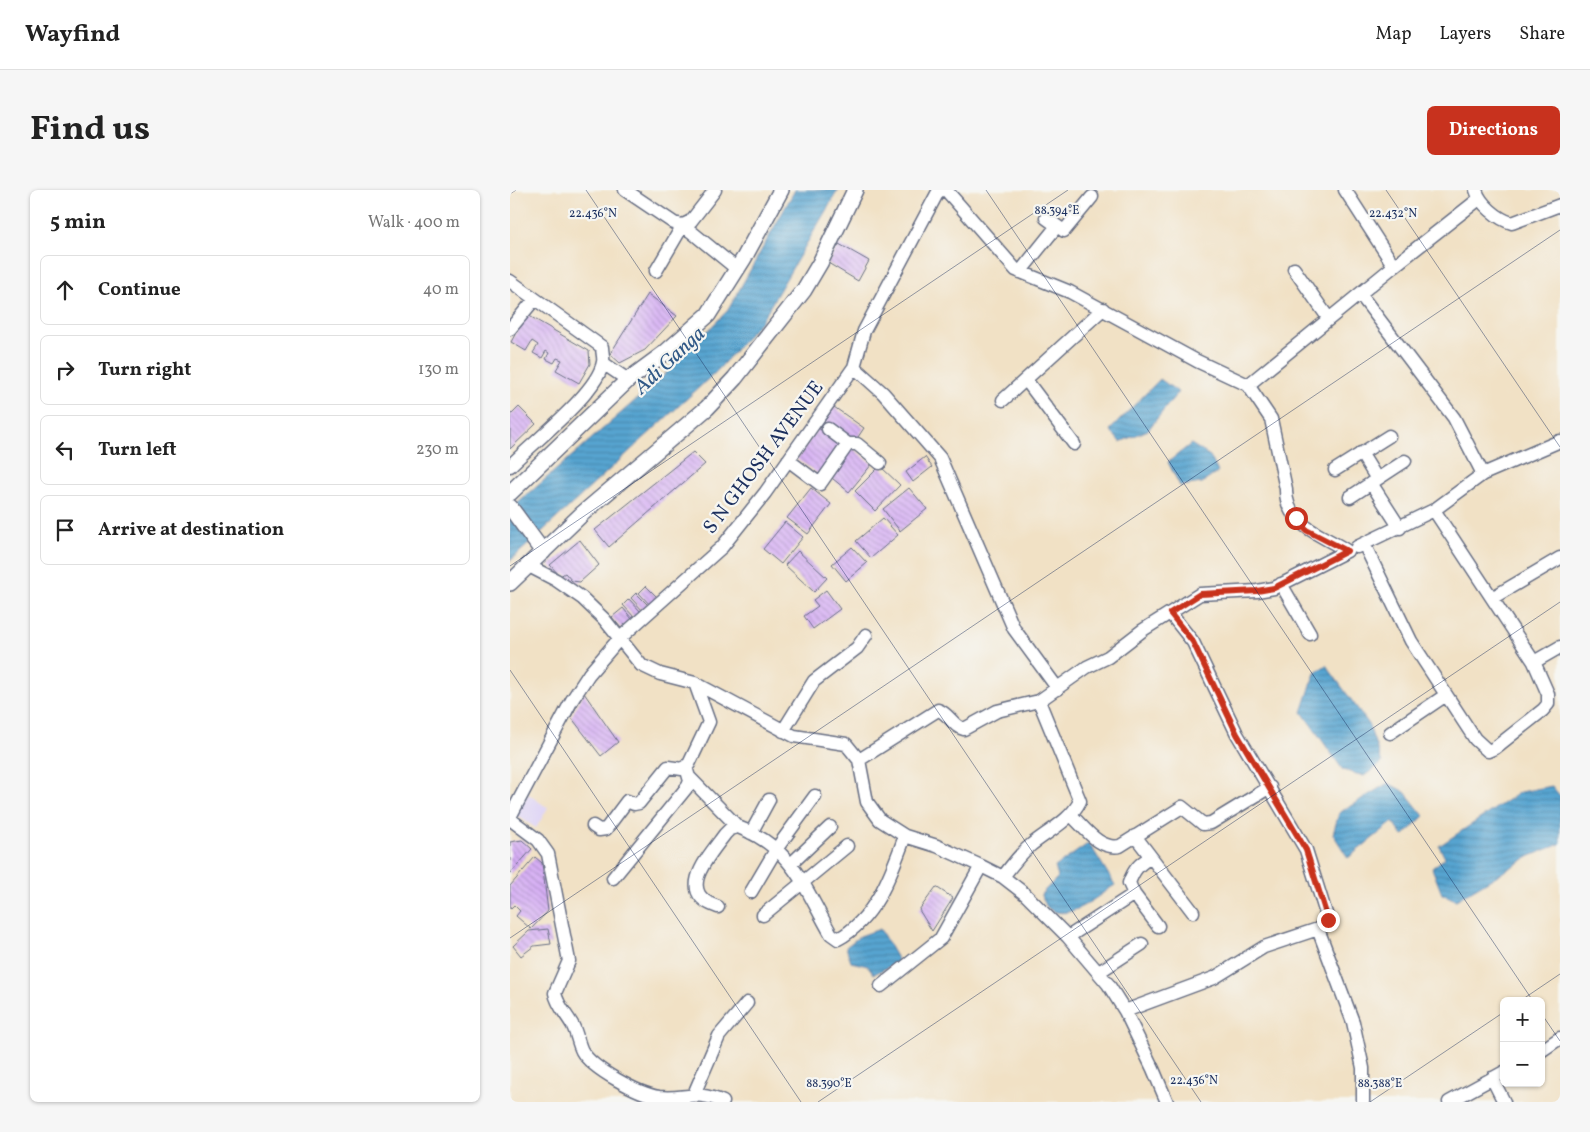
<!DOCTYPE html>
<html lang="en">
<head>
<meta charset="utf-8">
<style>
  :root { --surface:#fff; --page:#f6f6f6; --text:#222; --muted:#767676; --line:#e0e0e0; --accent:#c8321e }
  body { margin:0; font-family:Vollkorn,serif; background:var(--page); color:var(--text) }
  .controls { position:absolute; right:15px; bottom:15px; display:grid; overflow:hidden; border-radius:8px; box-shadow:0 1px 4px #0004 }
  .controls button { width:45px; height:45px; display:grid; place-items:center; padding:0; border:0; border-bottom:1px solid var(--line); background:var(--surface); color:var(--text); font:25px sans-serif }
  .stop { position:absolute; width:15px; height:15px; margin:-11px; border:4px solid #c8321e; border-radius:50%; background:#fff }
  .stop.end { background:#c8321e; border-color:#fff; box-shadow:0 1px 5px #0008 }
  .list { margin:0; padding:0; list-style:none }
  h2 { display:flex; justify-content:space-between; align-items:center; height:65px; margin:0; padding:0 20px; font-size:21px }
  h2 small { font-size:16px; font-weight:400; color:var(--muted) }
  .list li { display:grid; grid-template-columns:32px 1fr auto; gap:15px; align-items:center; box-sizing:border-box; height:70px; margin:0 10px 10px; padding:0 10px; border:1px solid var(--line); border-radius:8px }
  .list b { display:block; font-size:19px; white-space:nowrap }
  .list em { font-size:16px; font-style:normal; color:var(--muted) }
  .icon { flex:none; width:28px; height:28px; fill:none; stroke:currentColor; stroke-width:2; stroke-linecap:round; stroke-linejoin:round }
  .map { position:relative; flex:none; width:1050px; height:912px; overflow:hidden; border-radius:8px }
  header { display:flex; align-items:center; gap:30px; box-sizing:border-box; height:70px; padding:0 25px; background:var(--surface); border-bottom:1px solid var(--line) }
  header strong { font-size:24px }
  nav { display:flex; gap:28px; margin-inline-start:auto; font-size:18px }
  .intro { display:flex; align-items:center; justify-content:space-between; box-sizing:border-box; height:120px; padding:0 30px }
  h1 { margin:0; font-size:35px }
  .button { padding:12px 22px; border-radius:8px; background:var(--accent); color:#fff; font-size:18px; font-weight:700 }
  main { display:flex; gap:30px; padding:0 30px }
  aside { flex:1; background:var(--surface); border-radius:8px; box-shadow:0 1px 4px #0004 }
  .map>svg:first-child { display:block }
  .built { fill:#dfd5f5 }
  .water { fill:url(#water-rules); stroke:#396a97 }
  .building { fill:url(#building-back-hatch) }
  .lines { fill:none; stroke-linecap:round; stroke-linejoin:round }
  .minor-casing { stroke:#666d82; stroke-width:15 }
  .major-casing { stroke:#666d82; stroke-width:18 }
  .minor { stroke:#fff; stroke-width:12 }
  .major { stroke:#fff; stroke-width:15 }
  .route { stroke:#c8321e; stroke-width:6 }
  .ticks { fill:none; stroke:#1b2f5e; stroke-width:1; stroke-opacity:0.45 }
  .labels { text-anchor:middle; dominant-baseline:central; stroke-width:4.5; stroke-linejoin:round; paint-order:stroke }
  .street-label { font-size:20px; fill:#1b2f5e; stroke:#f6f6f2 }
  .water-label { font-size:21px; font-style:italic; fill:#305886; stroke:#f6f6f2 }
  .ticks-label { font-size:12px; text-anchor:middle; fill:#1b2f5e; stroke:#f6f6f2; stroke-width:4.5; stroke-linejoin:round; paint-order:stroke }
</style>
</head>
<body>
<header>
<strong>Wayfind</strong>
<nav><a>Map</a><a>Layers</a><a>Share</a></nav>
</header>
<div class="intro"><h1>Find us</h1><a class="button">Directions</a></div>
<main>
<aside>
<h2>5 min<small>Walk · 400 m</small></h2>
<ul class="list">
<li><svg class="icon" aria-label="ahead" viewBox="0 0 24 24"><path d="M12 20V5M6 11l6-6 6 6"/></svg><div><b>Continue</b></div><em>40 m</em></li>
<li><svg class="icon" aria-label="right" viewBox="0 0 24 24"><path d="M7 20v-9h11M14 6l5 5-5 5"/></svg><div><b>Turn right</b></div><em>130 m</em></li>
<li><svg class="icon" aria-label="left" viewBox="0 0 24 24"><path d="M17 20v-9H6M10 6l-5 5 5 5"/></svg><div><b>Turn left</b></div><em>230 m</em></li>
<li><svg class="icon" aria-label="arrive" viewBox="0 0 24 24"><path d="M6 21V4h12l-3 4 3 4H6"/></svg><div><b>Arrive at destination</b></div></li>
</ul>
</aside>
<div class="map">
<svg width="1050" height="912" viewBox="0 0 1050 912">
  <defs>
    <pattern id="water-rules" width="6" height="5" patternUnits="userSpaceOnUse" patternTransform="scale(1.25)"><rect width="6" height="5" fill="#57a4d0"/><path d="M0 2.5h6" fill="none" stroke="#4786ac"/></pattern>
    <pattern id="building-back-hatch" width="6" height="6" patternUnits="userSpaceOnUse" patternTransform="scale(1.25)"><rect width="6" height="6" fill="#d6aef4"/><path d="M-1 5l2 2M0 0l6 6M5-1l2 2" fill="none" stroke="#ad8ec9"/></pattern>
  </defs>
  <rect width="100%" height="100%" fill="#f6f6f2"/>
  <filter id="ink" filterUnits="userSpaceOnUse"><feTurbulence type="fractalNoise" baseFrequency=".02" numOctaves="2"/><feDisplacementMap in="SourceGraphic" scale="10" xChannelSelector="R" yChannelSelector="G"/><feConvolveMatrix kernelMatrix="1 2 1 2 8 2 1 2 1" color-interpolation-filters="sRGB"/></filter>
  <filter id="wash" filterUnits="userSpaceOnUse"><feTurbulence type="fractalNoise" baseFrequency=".0096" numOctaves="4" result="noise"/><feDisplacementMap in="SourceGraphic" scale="20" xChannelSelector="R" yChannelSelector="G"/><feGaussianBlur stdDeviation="1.12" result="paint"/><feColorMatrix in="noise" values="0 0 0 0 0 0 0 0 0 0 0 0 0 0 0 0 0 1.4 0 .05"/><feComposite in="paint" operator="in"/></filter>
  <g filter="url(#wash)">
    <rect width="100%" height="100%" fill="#f1e1c5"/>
    <path class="built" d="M18,604L38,618L26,638L5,624Z"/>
    <path class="water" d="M285,0H328L252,130L207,181L0,371V320L151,188L218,120Z
      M650,189L668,202L638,240L610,252L600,240Z
      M681,254L700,266L708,282L692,293L670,296L658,272Z
      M816,475L858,533L872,573L854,586L833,580L792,522L805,483Z
      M878,593L895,602L914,626L893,646L883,632L838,668L823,644L829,623Z
      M1042,596L1050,606V654L1020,666L946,710L932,704L922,678L935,668L929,656L1010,602Z
      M579,653L605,695C588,705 558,734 538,718C535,715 533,708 531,704L548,687L545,677Z
      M370,739L389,772L364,784L358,776L341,772L336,757L350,746Z"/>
    <g id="blocks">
      <path class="building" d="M329,54L359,71L348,91L318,73Z
        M138,104L167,126L135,160L110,173L100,164Z
        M16,124L79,161L80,174L69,193L46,180L52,170L47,168L44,173L36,169L39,163L36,161L32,168L23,163L28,155L22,151L16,161L1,152Z
        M9,217L26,234L0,259V223L2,224Z
        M324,217L354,238L344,253L314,232Z
        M308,238L331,254L310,285L287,269Z
        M340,256L362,274L339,302L317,284Z
        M183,262L195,274L99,357L85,340Z
        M415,267L422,277L403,292L396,282Z
        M370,276L390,295L365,321L345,301Z
        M301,298L321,314L298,344L277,328Z
        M399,298L417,319L390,341L373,319Z
        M373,328L388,345L361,368L346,351Z
        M275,332L293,347L271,374L253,359Z
        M70,350L89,375L70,392L62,391L55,383L50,386L40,375Z
        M342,357L357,373L336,391L322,374Z
        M288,361L317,388L304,402L275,375Z
        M136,396L149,409L142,417L129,403Z
        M316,400L330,419L303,439L294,426L308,416L303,410Z
        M126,403L140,417L134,422L121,408Z
        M119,409L131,422L125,428L113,415Z
        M113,418L122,429L111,438L102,427Z
        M74,503L108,552L91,566L61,527Z
        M12,650L22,659L0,684V652Z
        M25,667L32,673L38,721L21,739L6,726L10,721L4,715L0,719V696Z
        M426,697L443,708L422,741L409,720Z
        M38,739L41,754L24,756L11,766L3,756L19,741Z"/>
    </g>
  </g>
  <g filter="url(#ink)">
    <use href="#blocks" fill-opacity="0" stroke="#666d82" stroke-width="1"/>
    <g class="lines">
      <defs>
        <path id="minor" d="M115,0L164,33L173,35L181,31L205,0
          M436,0L506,80L560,102L687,171L738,195L884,76L835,0
          M966,0C970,14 988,29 1002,33L1050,15
          M536,28L554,41L582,7
          M884,76L969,9
          M784,79L819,129
          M146,81L173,35L227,79
          M510,82L547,36
          M0,91L92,157C92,162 94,168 93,172C88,203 22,253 0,276
          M850,104L944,228L973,284
          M0,139L24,110
          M93,173L118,190
          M344,177L373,203L430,268L504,439L548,499
          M516,190L564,254
          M493,210L593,119
          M318,239L338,254
          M851,263L867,289
          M278,270L310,294L338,254H347L370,273
          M825,280L879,246
          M861,293L890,338
          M840,307L895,271
          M854,354L901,451L965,549L978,561L985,558L1033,520L1038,514V504L1024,472L924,320
          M847,357L924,320L973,284L1050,251
          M19,376L46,390L72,408L94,429L131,475L150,484L185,493L284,546L336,554L349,570L357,612L370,630L395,646L427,656L471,676L493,687L515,704L558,747L598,794L615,821L643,879L657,912
          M771,394L800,444
          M982,408L1050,368
          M1024,472L1050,457
          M529,511L577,477L598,467L633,440L690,404L747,401L764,398L837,361C812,344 775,336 776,299L761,229L738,195
          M273,541L304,491L347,458L356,445
          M880,543L936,505
          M349,570L428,520C439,523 443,537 454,539L487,521L529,511L570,611C560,631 538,641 521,655C510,664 501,676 493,687
          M180,588L228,637
          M561,625C575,638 589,660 610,656L672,617L693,634L701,633L760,597
          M0,627L62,510L79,484L109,449L212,357L255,303L344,177L354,141L429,0
          M0,629L28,650L38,664L59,771L45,803C47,815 57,825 63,836C67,844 68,853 72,861C82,879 129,904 149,907C174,910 186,899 213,912
          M83,636L89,640L96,639L117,611L124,614L129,613L158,577L172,579L179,574L199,532L185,493
          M241,643L259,610
          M625,646L683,722
          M282,673L320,637
          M103,688L178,596L180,591L176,577
          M241,702L267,658L305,606
          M624,704L648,736
          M208,717C164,703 199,666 215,644L220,639L228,637C283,658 294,697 321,744L328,749C366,728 381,684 395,646
          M253,725L337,656
          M808,739L843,832L853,878V912
          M558,747L624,704L619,693C624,679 629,674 641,667
          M589,782L632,754
          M371,796L431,748L471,676
          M615,821L704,788L754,757L808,739L818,730L796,660L727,544L683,452L660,423
          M1031,861L1050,848
          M982,888L994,912
          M184,904L209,846L237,813
          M939,912L994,882"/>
        <path id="major" d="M0,303L118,190L156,162L198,125L234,68L271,0
          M0,317L33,362
          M0,393L73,323L197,218L225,188L294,100L310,73L345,0"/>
      </defs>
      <use href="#minor" class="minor-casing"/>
      <use href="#major" class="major-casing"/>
      <use href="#minor" class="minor"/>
      <use href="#major" class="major"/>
    </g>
  </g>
  <g class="lines" filter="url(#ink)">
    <path class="route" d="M786,328L796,340L837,361L764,398L747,401L690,404L660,423L683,452L727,544L796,660L818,730"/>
  </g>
  <path class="ticks" d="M76,0L691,912M476,0L1023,811M876,0L1050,257M0,4L6,0M0,376L558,0M0,480L291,912M0,748L1050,40M1010,811L1050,784M1031,823L1050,851M308,912L1050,412M860,912L994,822"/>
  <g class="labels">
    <g class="street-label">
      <text transform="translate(254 268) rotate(-53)">S N GHOSH AVENUE</text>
    </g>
    <g class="water-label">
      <text transform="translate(160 171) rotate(-43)">Adi Ganga</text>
    </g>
  </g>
  <g class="ticks-label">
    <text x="547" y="24">88.394°E</text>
    <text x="83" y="27">22.436°N</text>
    <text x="883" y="27">22.432°N</text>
    <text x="684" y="894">22.436°N</text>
    <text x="319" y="897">88.390°E</text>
    <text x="870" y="897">88.388°E</text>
  </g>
</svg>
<div class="controls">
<button>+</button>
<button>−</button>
</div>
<div class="stop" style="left:786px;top:328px"></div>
<div class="stop end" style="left:818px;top:730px"></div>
</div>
</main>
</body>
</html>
